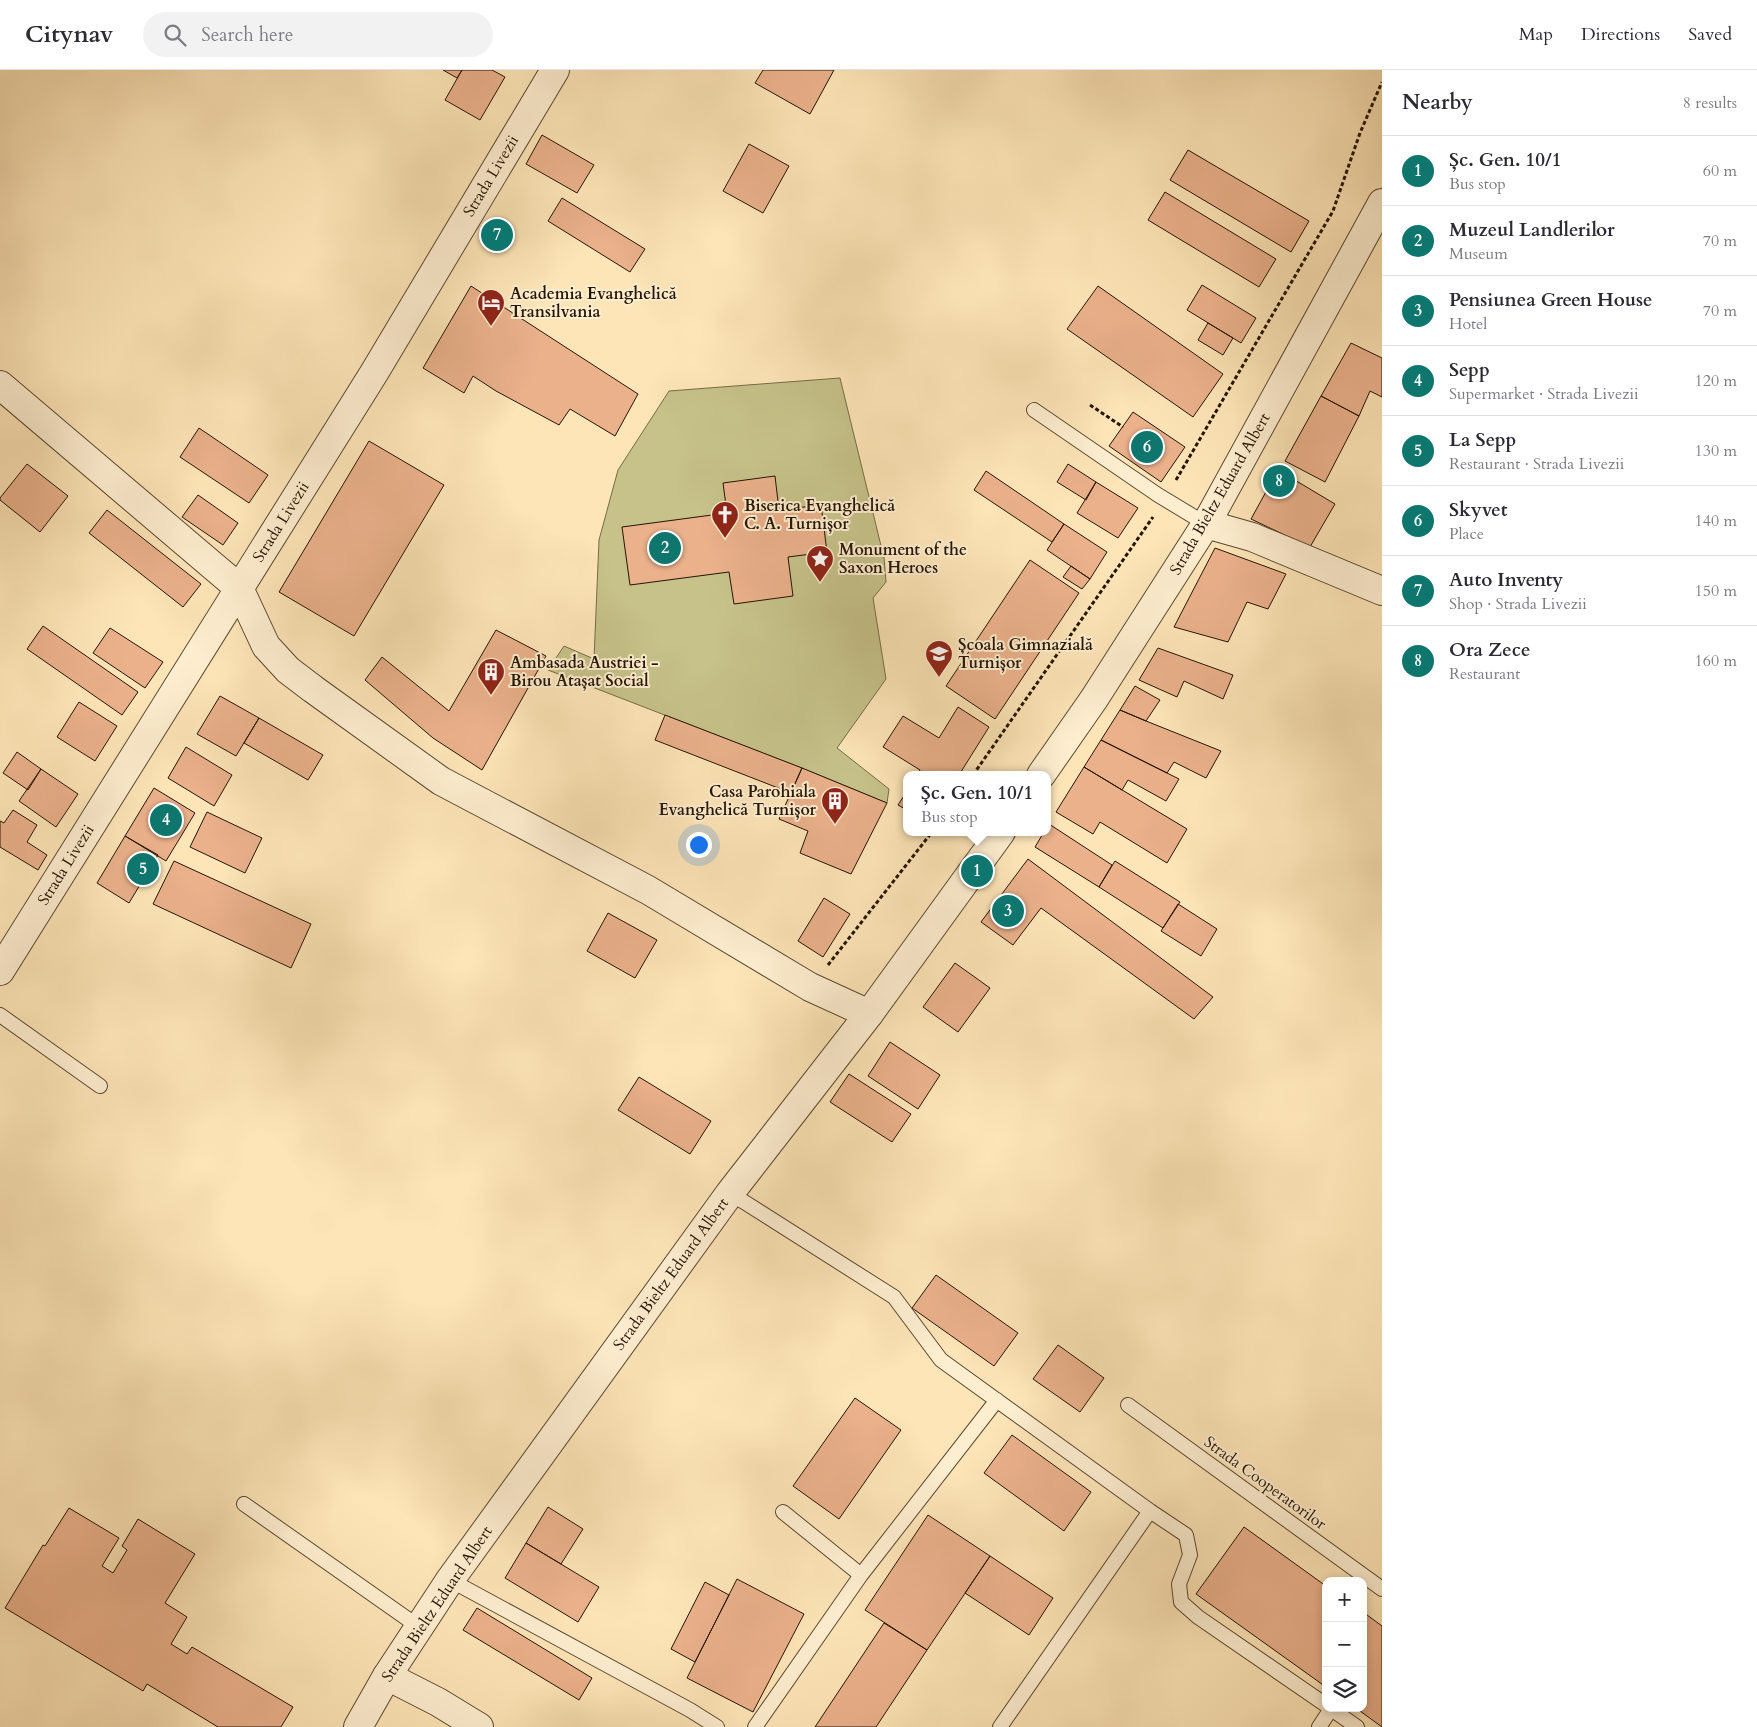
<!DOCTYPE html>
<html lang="en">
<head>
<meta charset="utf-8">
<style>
  :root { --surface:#fff; --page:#f2f2f3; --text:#2b2b33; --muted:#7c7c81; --line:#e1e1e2; --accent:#0f766e }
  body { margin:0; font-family:Cardo,serif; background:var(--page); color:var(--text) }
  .controls { position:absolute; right:15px; bottom:15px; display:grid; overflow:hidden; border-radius:10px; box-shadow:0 2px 8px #0003 }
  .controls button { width:45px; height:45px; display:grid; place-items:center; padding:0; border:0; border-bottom:1px solid var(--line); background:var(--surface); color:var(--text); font:25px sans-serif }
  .you { position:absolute; left:698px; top:774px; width:18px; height:18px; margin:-12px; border:4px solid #fff; border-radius:50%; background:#1a73e8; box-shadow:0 0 0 8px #1a73e833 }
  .badge { display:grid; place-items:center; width:32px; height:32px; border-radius:50%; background:var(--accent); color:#fff; font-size:16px; font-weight:700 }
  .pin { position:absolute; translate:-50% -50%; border:2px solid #fff; box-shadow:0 1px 5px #0006 }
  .popup { position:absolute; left:903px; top:701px; width:148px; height:65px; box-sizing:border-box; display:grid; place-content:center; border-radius:10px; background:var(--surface); filter:drop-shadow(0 1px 4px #0005); font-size:16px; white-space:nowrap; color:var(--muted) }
  .popup b { font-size:19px; color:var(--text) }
  .popup::after { content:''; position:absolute; left:50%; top:100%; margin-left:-10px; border:10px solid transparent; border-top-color:var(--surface) }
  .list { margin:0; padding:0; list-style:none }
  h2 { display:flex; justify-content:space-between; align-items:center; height:65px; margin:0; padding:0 20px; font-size:21px }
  h2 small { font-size:16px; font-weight:400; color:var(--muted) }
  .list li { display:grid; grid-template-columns:32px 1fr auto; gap:15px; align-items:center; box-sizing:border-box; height:70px; padding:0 20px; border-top:1px solid var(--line) }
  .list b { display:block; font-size:19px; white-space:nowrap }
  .list p { margin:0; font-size:16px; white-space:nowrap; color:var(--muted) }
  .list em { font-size:16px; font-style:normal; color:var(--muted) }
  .icon { flex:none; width:28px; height:28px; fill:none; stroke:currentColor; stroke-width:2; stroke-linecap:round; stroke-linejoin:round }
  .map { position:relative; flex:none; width:1382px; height:1657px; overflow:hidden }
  header { display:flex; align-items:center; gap:30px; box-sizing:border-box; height:70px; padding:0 25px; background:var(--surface); border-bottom:1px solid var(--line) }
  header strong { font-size:24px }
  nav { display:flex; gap:28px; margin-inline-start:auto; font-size:18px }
  .search { width:350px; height:45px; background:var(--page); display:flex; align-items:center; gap:12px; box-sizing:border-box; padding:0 18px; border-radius:28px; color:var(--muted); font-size:19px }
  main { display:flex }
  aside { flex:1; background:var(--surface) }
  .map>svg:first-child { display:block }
  .green { fill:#c6c289; stroke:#766c46 }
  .building { fill:#eab18b; stroke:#251503 }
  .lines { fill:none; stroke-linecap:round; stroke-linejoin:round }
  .service-casing { stroke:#5b4930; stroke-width:16 }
  .minor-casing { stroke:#5b4930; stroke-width:30 }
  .tertiary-casing { stroke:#5b4930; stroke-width:30 }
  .path { stroke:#251503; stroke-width:3; stroke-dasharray:4 2.5; stroke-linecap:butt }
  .service { stroke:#feeed0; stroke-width:14 }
  .minor { stroke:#feeed0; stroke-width:28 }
  .tertiary { stroke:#feeed0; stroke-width:28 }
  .labels { text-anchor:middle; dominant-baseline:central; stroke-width:4; stroke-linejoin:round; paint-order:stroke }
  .street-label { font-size:16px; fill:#251503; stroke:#feeed0 }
  .poi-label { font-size:16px; font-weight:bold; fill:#251503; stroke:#feeed0; text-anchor:start }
</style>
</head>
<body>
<header>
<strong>Citynav</strong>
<div class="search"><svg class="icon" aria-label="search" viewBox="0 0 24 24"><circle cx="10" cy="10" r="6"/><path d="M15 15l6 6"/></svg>Search here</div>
<nav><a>Map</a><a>Directions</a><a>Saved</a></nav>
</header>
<main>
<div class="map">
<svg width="1382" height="1657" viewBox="0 0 1382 1657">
  <rect width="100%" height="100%" fill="#fde5b7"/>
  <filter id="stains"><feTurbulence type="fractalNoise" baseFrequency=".004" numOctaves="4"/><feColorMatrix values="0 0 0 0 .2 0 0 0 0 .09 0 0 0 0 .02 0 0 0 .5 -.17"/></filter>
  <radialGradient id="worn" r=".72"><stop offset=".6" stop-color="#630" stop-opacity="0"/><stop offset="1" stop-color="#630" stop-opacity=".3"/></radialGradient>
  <path class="green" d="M840,308L884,488L886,512L873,528L886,609L837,678L889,719L887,733L802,698L548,600L564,576L594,589L599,470L618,400L669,321Z"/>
  <path class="building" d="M443,0H462L457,8Z
    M462,0H492L505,7L480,50L445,30Z
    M763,0H834L810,44L755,13Z
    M542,65L594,95L577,123L526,94Z
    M749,74L789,96L763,143L723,121Z
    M1188,80L1309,151L1291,182L1170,110Z
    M1165,122L1276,189L1259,217L1148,150Z
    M562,128L645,179L630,202L548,151Z
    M1202,215L1256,248L1241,273L1187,240Z
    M471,216L638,324L615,366L570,339L559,355L496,321L473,306L464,323L423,298Z
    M1098,216L1223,304L1193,347L1067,259Z
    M1208,253L1233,268L1223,285L1198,270Z
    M1351,273L1382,288V327L1370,321L1359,346L1321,326Z
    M1321,326L1359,346L1325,412L1285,391Z
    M1133,342L1185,377L1161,412L1109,376Z
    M199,358L268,405L249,433L180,387Z
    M369,371L444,415L354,566L279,522Z
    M27,394L68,426L40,462L0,430V428Z
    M1068,394L1096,412L1086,430L1057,412Z
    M1278,400L1335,434L1310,477L1251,449Z
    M986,401L1064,454L1052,472L974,420Z
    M775,406L779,440L821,435L827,482L788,487L793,526L734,534L729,502L630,515L622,457L727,443L723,413Z
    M1096,412L1138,438L1118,468L1077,443Z
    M198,425L238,453L223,475L182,447Z
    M107,440L201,514L183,537L89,463Z
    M1064,454L1107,482L1090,509L1047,480Z
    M1215,478L1286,504L1268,539L1247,532L1228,572L1174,557Z
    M1030,490L1079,523L995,649L946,616Z
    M1071,496L1090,509L1082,519L1063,507Z
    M43,556L138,622L122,645L27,579Z
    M110,558L163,592L145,618L93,583Z
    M496,560L546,586L482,700L433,668L365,610L382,587L449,641Z
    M1158,578L1233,605L1223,629L1184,611L1177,627L1139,610Z
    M1135,616L1160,630L1146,651L1120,640Z
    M220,626L259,648L236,686L197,664Z
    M79,632L117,656L95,691L57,667Z
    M958,637L989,657L959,705H917L920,700L883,677L903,646L939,668Z
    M1120,640L1146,651L1221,681L1206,708L1174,692L1167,703L1101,670Z
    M665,645L802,698L791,723L655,670Z
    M259,648L323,685L308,710L244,673Z
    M1101,670L1179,709L1166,731L1128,710L1122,720L1084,697Z
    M186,677L232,705L214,736L168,708Z
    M17,682L41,699L28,720L3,703Z
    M1084,697L1187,759L1167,793L1100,752L1093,764L1056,742Z
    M802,698L887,733L851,804L800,783L808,761L779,749Z
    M41,699L78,724L56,757L19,731Z
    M154,718L195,743L166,791L125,766Z
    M907,721V740L898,735Z
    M13,740L37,755L27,772L47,785L38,800L0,777V751L4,753Z
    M207,742L262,768L245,803L190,777Z
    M1049,754L1112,795L1099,817L1035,777L1044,762H1047Z
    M125,766L158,785L129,833L97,813Z
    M1028,789L1213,927L1194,949L1041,838L1013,875L981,852Z
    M174,791L311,854L291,898L153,834Z
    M1115,791L1180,832L1163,858L1099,817Z
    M824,828L850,844L823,887L798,871Z
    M1178,834L1217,859L1201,886L1161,861Z
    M608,843L657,870L635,908L587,881Z
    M955,893L990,918L958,962L923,937Z
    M890,972L940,1005L918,1039L868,1006Z
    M849,1004L911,1044L892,1072L830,1032Z
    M639,1007L711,1051L690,1084L618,1040Z
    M936,1205L1018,1263L994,1296L912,1238Z
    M1058,1275L1104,1308L1080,1342L1033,1309Z
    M855,1328L901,1360L839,1449L793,1416Z
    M1012,1365L1091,1422L1064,1461L984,1403Z
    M548,1437L583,1459L561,1494L526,1473Z
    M69,1438L119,1468L102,1496L113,1503L127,1480L122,1476L138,1449L195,1484L165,1533L187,1547L171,1574L187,1584L192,1577L293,1637L281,1657H218L147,1614L143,1621L5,1538L43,1475L45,1476Z
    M928,1445L990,1486L927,1580L865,1540Z
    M1244,1457L1326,1516V1617L1196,1524Z
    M526,1473L599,1517L578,1552L505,1508Z
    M990,1486L1053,1528L1029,1565L965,1523Z
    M737,1509L804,1544L753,1642L687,1608Z
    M705,1512L729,1525L695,1592L671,1579Z
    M477,1538L592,1608L579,1630L463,1560Z
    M1363,1542L1382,1556V1657L1356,1638H1363Z
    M884,1553L927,1580L876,1657H815Z"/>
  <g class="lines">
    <defs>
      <path id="service" d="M1034,340L1158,425L1206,454
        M0,945L100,1016
        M730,1123L894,1227L941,1290L1150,1441L1186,1465L1190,1485L1179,1514L1181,1532L1198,1547L1326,1635
        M1128,1335L1382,1519
        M244,1434L419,1557
        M861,1505L997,1330
        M450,1510L690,1640L717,1657
        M1330,1638L1357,1657
        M755,1657L861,1505L783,1442
        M1000,1657L1150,1441
        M1319,1657L1331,1639"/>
      <path id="minor" d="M0,315L239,518L266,576L288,600L313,619L441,711L648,820L810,917L869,944
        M1206,454L1252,467L1382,521
        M0,901L374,303L555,0
        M387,1606L438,1632L479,1657"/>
      <path id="tertiary" d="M1041,705L1094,629L1206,454L1382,133
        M358,1657L387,1606L450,1510L730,1123L869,944L1001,762"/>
    </defs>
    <use href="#service" class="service-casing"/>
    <use href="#minor" class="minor-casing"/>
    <use href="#tertiary" class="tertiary-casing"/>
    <path class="path" d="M1090,335L1123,357
      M1176,410L1333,141L1360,63L1382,12
      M973,705L1153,447
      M828,895L932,762"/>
    <use href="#service" class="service"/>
    <use href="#minor" class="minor"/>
    <use href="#tertiary" class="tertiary"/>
  </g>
  <defs>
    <symbol id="hotel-pin" viewBox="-11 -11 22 30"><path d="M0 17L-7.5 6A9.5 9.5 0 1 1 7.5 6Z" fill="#8f2418" stroke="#feeed0"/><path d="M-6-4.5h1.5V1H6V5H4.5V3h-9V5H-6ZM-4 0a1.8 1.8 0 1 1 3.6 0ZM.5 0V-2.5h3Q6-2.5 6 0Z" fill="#fff"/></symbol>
    <symbol id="church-pin" viewBox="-11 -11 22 30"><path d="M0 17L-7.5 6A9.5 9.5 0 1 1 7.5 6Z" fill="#8f2418" stroke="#feeed0"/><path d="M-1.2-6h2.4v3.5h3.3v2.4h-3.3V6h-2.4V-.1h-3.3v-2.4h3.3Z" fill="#fff"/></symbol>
    <symbol id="sight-pin" viewBox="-11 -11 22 30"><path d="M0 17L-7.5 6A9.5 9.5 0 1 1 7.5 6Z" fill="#8f2418" stroke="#feeed0"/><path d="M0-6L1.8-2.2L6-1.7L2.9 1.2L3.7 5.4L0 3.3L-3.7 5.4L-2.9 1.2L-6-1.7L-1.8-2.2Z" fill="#fff"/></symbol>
    <symbol id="school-pin" viewBox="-11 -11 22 30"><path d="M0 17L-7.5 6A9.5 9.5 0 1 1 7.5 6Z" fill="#8f2418" stroke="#feeed0"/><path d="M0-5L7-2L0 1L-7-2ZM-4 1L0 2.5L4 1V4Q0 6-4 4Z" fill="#fff"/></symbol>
    <symbol id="building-pin" viewBox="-11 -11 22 30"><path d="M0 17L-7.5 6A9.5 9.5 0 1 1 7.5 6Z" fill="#8f2418" stroke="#feeed0"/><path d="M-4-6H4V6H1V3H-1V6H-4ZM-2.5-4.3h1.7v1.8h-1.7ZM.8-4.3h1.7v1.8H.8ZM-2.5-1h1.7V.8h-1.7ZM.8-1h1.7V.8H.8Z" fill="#fff"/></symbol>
  </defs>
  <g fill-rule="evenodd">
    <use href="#hotel-pin" x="475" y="217" width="32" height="43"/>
    <use href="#church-pin" x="709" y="429" width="32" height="43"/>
    <use href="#sight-pin" x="804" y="473" width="32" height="43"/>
    <use href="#school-pin" x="923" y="568" width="32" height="43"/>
    <use href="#building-pin" x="475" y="586" width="32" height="43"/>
    <use href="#building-pin" x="819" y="715" width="32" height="43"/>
  </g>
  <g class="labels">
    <g class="street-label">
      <text transform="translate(491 106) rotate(-59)">Strada Livezii</text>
      <text transform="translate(1220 424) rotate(-60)">Strada Bieltz Eduard Albert</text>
      <text transform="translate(281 452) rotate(-58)">Strada Livezii</text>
      <text transform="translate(66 795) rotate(-58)">Strada Livezii</text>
      <text transform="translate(671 1204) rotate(-54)">Strada Bieltz Eduard Albert</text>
      <text transform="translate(1265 1413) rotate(36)">Strada Cooperatorilor</text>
      <text transform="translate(437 1534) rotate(-56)">Strada Bieltz Eduard Albert</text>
    </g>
    <g class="poi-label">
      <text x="510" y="224">Academia Evanghelică<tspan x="510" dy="18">Transilvania</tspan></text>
      <text x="744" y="436">Biserica Evanghelică<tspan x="744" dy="18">C. A. Turnișor</tspan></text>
      <text x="839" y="480">Monument of the<tspan x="839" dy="18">Saxon Heroes</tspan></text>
      <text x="958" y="575">Școala Gimnazială<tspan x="958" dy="18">Turnișor</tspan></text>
      <text x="510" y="593">Ambasada Austriei -<tspan x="510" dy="18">Birou Atașat Social</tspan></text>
      <text x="816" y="722" text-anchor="end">Casa Parohiala<tspan x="816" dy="18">Evanghelică Turnișor</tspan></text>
    </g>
  </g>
  <rect width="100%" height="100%" filter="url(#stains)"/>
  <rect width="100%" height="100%" fill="url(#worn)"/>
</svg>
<div class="controls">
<button>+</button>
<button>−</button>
<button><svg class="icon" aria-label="layers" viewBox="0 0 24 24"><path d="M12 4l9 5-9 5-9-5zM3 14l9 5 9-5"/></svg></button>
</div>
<div class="you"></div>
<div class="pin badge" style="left:977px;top:801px">1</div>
<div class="popup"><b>Șc. Gen. 10/1</b>Bus stop</div>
<div class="pin badge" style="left:665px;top:478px">2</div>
<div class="pin badge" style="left:1008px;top:841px">3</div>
<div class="pin badge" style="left:166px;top:750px">4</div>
<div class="pin badge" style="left:143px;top:799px">5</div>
<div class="pin badge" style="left:1147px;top:377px">6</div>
<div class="pin badge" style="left:497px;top:165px">7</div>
<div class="pin badge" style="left:1279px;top:411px">8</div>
</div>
<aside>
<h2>Nearby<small>8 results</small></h2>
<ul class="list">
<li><span class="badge">1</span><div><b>Șc. Gen. 10/1</b><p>Bus stop</p></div><em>60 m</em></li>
<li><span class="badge">2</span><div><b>Muzeul Landlerilor</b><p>Museum</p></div><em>70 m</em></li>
<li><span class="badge">3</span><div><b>Pensiunea Green House</b><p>Hotel</p></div><em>70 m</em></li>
<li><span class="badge">4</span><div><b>Sepp</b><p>Supermarket · Strada Livezii</p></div><em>120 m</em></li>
<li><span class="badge">5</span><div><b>La Sepp</b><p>Restaurant · Strada Livezii</p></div><em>130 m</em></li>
<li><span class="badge">6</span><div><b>Skyvet</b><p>Place</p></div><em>140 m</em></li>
<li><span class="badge">7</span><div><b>Auto Inventy</b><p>Shop · Strada Livezii</p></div><em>150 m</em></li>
<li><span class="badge">8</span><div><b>Ora Zece</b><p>Restaurant</p></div><em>160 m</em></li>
</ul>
</aside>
</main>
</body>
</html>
